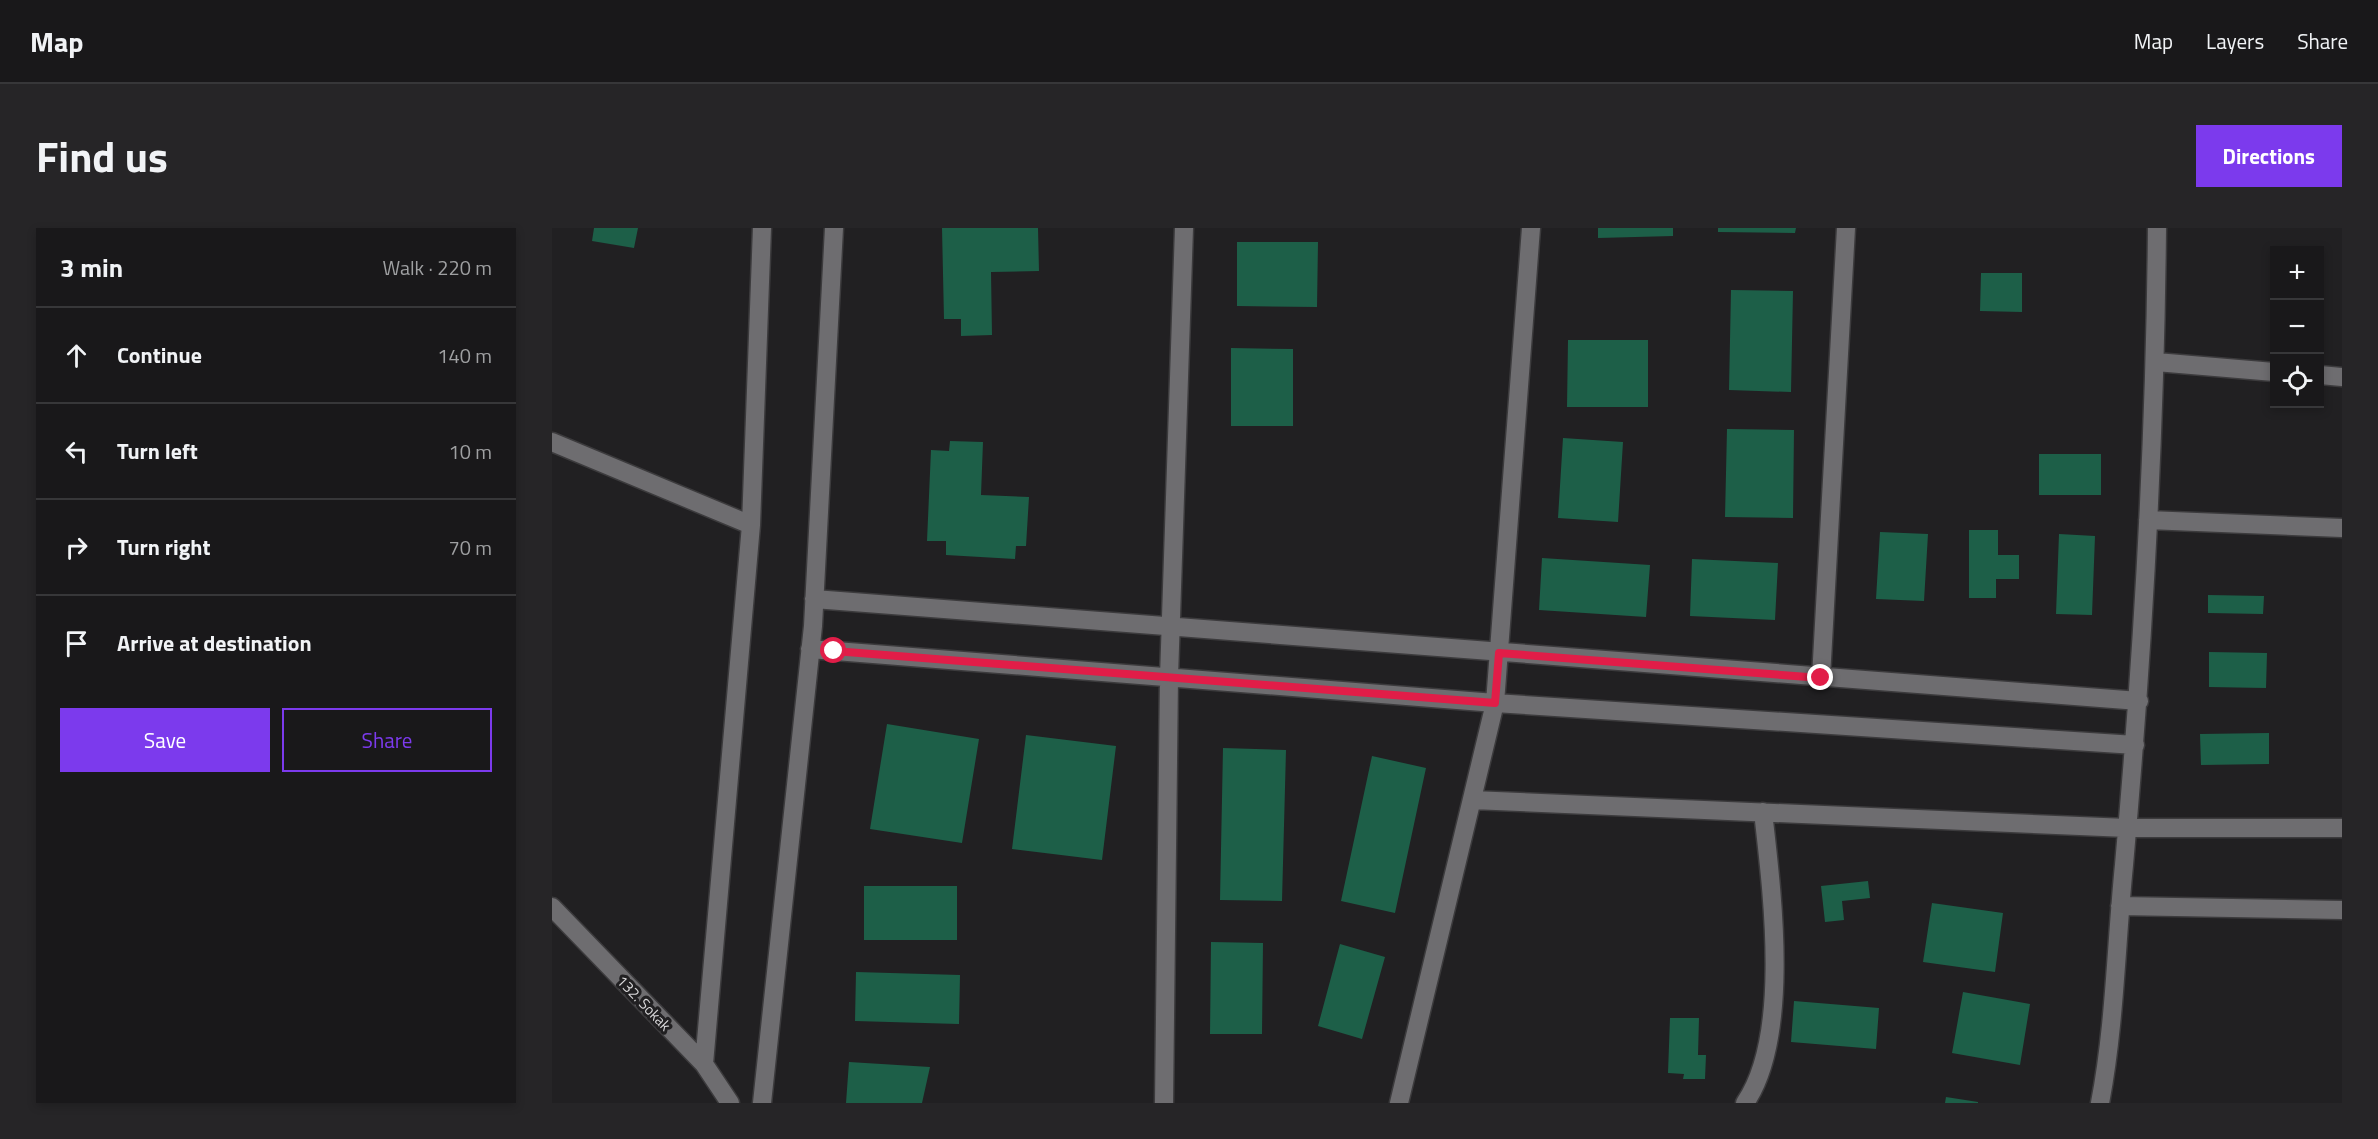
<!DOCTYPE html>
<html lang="en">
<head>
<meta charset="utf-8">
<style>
  :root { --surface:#19181a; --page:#262527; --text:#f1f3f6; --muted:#9fa0a2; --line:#373739; --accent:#7c3aed }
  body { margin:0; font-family:"Titillium Web",sans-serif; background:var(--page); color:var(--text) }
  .controls { position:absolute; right:18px; top:18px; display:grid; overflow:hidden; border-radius:0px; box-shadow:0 3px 9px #0003 }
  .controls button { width:54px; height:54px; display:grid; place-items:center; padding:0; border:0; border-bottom:2px solid var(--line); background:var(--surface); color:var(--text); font:30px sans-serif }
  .stop { position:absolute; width:18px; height:18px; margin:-14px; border:4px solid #e11d48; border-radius:50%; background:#fff }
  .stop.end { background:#e11d48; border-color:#fff; box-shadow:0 2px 6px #0008 }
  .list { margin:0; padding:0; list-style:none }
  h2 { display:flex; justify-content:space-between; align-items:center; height:78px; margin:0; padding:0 24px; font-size:26px }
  h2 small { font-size:20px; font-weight:400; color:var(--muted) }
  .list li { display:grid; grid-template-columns:39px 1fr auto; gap:18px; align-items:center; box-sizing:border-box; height:96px; padding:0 24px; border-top:2px solid var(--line) }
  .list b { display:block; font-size:22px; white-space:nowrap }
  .list em { font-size:20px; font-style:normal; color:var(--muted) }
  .actions { display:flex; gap:12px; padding:18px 24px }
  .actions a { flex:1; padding:14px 0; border:2px solid var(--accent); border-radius:0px; text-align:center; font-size:21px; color:var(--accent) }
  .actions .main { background:var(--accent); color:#fff }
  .icon { flex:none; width:33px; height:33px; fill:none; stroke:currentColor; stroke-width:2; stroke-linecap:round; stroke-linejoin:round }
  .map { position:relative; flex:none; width:1790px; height:875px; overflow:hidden; border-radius:0px }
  header { display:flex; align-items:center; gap:36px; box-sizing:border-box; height:84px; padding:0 30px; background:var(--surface); border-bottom:2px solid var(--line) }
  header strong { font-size:28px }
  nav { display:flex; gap:33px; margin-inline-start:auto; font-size:21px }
  .intro { display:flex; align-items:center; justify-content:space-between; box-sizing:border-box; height:144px; padding:0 36px }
  h1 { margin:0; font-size:42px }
  .button { padding:15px 27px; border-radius:0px; background:var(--accent); color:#fff; font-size:21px; font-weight:700 }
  main { display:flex; gap:36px; padding:0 36px }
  aside { flex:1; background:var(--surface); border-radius:0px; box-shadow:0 3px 9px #0003 }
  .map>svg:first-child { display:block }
  .building { fill:#1d5f48 }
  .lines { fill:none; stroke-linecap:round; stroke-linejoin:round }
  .minor-casing { stroke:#3c3b3d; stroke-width:21 }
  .minor { stroke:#6e6d70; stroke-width:18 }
  .route { stroke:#e11d48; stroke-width:8 }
  .labels { text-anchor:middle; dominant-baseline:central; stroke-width:6; stroke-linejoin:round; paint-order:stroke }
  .street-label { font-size:15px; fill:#d9d8da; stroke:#212022 }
</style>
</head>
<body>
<header>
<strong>Map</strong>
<nav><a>Map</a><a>Layers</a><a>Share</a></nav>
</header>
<div class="intro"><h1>Find us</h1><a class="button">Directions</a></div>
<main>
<aside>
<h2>3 min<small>Walk · 220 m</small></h2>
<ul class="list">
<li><svg class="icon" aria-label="ahead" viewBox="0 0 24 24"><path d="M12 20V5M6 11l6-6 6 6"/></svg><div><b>Continue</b></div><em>140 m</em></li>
<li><svg class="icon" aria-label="left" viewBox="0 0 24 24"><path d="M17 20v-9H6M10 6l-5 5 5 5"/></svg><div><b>Turn left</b></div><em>10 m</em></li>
<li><svg class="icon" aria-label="right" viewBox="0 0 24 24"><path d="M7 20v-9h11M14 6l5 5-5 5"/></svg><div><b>Turn right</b></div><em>70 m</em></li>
<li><svg class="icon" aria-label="arrive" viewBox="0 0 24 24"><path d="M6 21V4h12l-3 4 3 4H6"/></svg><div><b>Arrive at destination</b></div></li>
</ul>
<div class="actions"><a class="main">Save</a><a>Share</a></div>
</aside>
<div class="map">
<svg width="1790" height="875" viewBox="0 0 1790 875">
  <rect width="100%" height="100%" fill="#212022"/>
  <path class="building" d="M42,0H86L82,20L40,13Z
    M390,0H486L487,43L439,44L440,107L409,108V91H392Z
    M1046,0H1121V8L1046,10Z
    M1166,0H1244L1243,5L1166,4Z
    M685,14H766L765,79L685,78Z
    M1429,45H1470V84L1428,83Z
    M1179,62L1241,63L1239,164L1177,162Z
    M1016,112H1096V179H1015Z
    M679,120L741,121V198H679Z
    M1175,201L1242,202L1241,290L1173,289Z
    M1011,210L1071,214L1066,294L1006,290Z
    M398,213L431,214L429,267L477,269L474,318H464L463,331L394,327V313H375L379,222L397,223Z
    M1487,226H1549V267H1487Z
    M1417,302H1446V327H1467V351H1444V370H1417Z
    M1328,304L1376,306L1372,373L1324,371Z
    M1507,306L1543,308L1540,387L1504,386Z
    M990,330L1098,337L1094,389L987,382Z
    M1140,331L1226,335L1223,392L1138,388Z
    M1656,367L1712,368L1711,386L1656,385Z
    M1657,424L1715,425L1714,460L1657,459Z
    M335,496L427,511L410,615L318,601Z
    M1717,505V536L1649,537L1648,506Z
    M474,507L564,518L550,632L460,621Z
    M671,520L734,522L730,673L668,672Z
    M820,528L874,540L843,685L789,673Z
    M1316,653L1318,670L1290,673L1292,692L1273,694L1269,658Z
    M312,658H405V712H312Z
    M1380,675L1451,685L1443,744L1371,734Z
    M659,714L711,715L710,806H658Z
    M788,716L833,729L810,811L766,798Z
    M304,744L408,747L407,796L303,793Z
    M1411,764L1478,776L1468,837L1400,825Z
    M1242,773L1327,780L1324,821L1239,814Z
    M1118,790H1147L1146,827H1154L1153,851H1131L1132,846L1116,845Z
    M297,834L378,839L370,875H294Z
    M1394,869L1426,874V875H1393Z"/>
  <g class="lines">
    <defs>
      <path id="minor" d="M1604,134L1722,144
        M1768,147L1790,149
        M0,214L199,297
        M1596,292L1790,300
        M262,371L1587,473
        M258,421L943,475L1583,517
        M1269,450L1294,0
        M920,572L1575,600H1790
        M1568,678L1790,682
        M0,679L152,836L178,875
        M152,836L199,297L210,0
        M210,875L261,398L282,0
        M612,875L617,449L632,0
        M847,875L943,475L979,0
        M1193,875C1239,808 1220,663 1211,584
        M1548,875C1563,797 1564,716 1572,637C1591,425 1603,213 1605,0"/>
    </defs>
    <use href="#minor" class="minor-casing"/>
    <use href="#minor" class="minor"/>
  </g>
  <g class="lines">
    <path class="route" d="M282,423L943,475L947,425L1269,450"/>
  </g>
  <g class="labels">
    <g class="street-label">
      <text transform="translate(92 775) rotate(46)">132. Sokak</text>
    </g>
  </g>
</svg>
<div class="controls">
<button>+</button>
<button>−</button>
<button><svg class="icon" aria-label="locate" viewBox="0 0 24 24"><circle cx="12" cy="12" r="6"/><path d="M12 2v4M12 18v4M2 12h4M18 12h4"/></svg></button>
</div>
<div class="stop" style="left:282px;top:423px"></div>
<div class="stop end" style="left:1269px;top:450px"></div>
</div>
</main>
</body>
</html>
